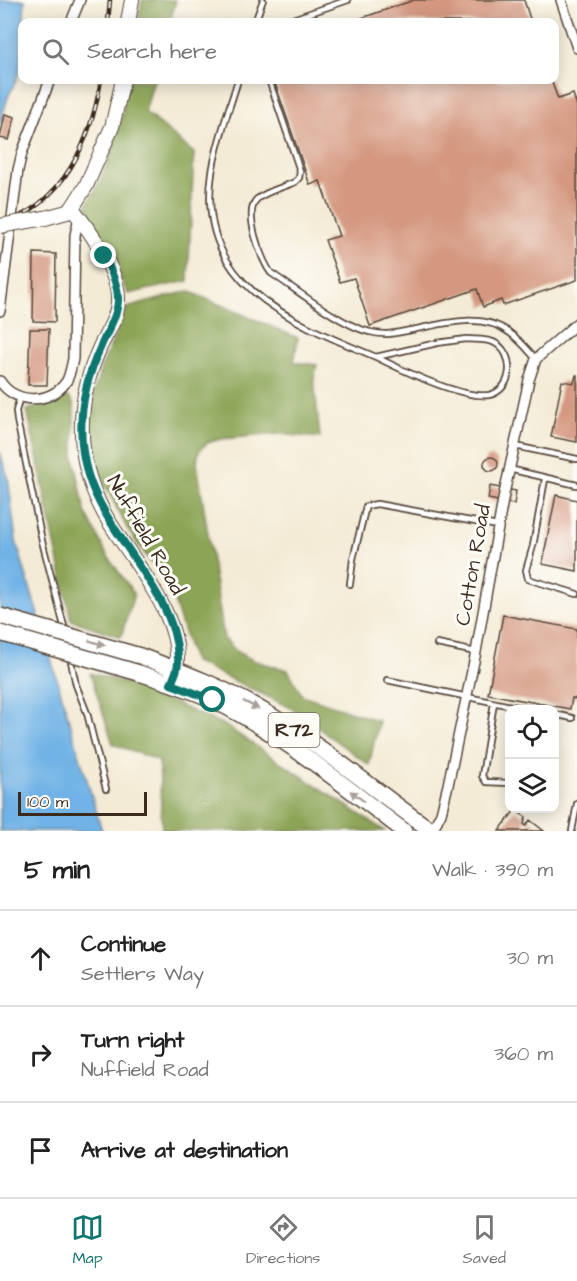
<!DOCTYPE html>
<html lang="en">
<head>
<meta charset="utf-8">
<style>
  :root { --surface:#fff; --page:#f6f6f6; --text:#222; --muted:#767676; --line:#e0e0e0; --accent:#0f766e }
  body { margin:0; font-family:"Architects Daughter",sans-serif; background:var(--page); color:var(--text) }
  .controls { position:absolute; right:18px; bottom:18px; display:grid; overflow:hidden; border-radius:12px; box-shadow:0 3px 15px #0003 }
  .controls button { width:54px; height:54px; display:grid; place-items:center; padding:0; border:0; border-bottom:2px solid var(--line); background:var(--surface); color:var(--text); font:30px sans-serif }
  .scale { position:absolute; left:18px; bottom:15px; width:129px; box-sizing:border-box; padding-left:6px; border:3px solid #3b2a1e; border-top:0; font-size:16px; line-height:21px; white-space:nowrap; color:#3b2a1e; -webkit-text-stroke:4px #fdfcf7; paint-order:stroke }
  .stop { position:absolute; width:18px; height:18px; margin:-14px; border:4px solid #0f766e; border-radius:50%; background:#fff }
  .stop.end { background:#0f766e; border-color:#fff; box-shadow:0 2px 6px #0008 }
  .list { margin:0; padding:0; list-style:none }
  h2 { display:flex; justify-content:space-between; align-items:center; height:78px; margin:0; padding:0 24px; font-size:26px }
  h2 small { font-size:20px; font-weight:400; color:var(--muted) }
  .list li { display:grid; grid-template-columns:39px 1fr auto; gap:18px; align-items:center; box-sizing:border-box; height:96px; padding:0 24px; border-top:2px solid var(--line) }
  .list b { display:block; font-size:22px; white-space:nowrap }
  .list p { margin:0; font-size:20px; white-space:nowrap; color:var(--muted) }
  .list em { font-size:20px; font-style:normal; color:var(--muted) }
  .icon { flex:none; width:33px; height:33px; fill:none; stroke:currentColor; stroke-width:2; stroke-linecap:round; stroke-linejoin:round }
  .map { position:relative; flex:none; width:577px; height:831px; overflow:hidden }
  .search { position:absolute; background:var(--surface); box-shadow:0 3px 15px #0003; left:18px; right:18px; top:18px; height:66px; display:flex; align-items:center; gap:15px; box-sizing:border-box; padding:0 21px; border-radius:12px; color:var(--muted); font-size:22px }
  .sheet { height:366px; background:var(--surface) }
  nav { display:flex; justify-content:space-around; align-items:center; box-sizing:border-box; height:84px; border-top:2px solid var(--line); background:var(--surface); font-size:16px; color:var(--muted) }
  nav a { display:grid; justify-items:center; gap:3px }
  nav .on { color:var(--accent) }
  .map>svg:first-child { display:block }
  .forest { fill:#8ca456; stroke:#64673a; stroke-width:1.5 }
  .water { fill:#71b3e6; stroke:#566e82; stroke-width:1.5 }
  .building { fill:#d4977f }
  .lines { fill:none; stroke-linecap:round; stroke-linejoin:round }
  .lane-casing { stroke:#57473a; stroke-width:8 }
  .street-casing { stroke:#57473a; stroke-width:12 }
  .secondary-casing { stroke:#57473a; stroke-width:16 }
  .primary-casing { stroke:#57473a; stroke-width:18 }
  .lane { stroke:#fff; stroke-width:4.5 }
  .street { stroke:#fff; stroke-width:9 }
  .secondary { stroke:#fff; stroke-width:14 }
  .primary { stroke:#fff; stroke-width:15 }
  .rail-casing { stroke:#3b2a1e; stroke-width:4.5 }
  .rail { stroke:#fdfcf7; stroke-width:2; stroke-dasharray:7; stroke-linecap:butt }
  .secondary-bridge-casing { stroke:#57473a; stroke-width:16; stroke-linecap:butt }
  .primary-bridge-casing { stroke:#57473a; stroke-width:18; stroke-linecap:butt }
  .secondary-bridge { stroke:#fff; stroke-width:14 }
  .primary-bridge { stroke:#fff; stroke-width:15 }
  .oneway { fill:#a79f9a }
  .route { stroke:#0f766e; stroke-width:8 }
  .labels { text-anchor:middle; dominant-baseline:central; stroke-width:6; stroke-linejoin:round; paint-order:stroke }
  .shield { fill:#fdfcf7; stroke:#75695f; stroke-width:1.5 }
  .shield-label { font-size:20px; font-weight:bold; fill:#3b2a1e }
  .street-label { font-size:21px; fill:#3b2a1e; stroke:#fdfcf7 }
</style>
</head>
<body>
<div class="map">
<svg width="577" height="831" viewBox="0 0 577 831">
  <rect width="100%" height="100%" fill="#fdfcf7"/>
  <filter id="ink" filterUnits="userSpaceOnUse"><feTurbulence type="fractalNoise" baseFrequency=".0167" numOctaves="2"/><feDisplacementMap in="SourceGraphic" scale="12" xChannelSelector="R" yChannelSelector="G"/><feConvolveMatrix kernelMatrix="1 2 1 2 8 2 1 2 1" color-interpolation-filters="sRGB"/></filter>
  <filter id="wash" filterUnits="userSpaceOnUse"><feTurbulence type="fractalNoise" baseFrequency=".008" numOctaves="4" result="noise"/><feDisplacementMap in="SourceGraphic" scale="24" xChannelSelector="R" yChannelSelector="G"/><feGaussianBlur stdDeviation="1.35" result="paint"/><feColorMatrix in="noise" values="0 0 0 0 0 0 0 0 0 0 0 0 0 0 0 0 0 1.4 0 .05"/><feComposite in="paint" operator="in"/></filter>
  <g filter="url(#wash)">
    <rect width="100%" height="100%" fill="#f4ebd6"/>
    <path class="forest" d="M142,0H176L170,22H138Z
      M128,80H154L145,112L194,153L188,281L128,294L86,206C110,167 122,125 128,80Z
      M188,291L298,338L294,362L317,365L314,379L320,438L278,434L221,439L207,443L199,451L197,463L224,638L237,652L255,661L288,670L302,695L379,721L369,765L289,707L193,661L171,591L128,530L99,473L88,413L101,368L127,308Z
      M69,397L74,405V457L85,511L107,555L134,594L121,637L71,620L27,410Z
      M90,673L130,684L224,725L385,831H162L159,761L113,744Z"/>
    <path class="water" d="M0,0H25L20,68L16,81L8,97L0,125Z
      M0,452L8,478L16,541L102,831H0Z"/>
    <g id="blocks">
      <path class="building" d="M414,0H524L531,22H350Z
        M274,80H551L558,99L573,94L577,106V280L503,305L501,300L483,307L477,289L370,326L354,278L340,282L325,240L339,236L320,181L310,185Z
        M5,114L15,117L9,140L0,138Z
        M34,253L56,254L55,322L33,321Z
        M30,329H49L47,385H28Z
        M576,375H577V442L551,437L562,381L574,383Z
        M484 464a7 7 0 1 1 14 0a7 7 0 1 1-14 0Z
        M490,486L516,491L514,504L488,499Z
        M556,495L577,500V571L542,564Z
        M503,615L577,629V699L572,698L570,709L488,694Z
        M515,810L526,817L524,824L526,826L530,820L544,831H499Z"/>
    </g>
  </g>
  <g filter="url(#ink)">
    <use href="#blocks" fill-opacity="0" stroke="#57473a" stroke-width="1.5"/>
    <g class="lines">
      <defs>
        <path id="lane" d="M255,22L263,0
          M284,22L348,0
          M238,80C229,110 217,141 212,173C195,285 292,322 376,357
          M269,80L300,171L299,178L295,182C284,187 267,191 257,199C243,212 261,260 271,273C297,290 342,326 370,332C384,336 397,333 411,330C443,324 482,311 510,333C520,340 528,350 536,359
          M466,339C475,340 485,339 493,342C516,352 514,390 489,395C461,399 402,370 376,357L437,343Z
          M20,397L16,411L17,420L42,541L65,630
          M515,446L577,459
          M509,469L577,485
          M545,479L533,546L526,570L528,579L577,594
          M350,584L353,559L366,506L377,504L498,526
          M66,638L76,685L87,713L106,789
          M437,644L476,652
          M387,680L530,710
          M494,703L482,776L486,782L510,783
          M554,714L572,718
          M572,831L577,804"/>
        <path id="street" d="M561,0L577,48
          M71,22L80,0
          M0,311L18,170L22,153L50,80
          M0,381C14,404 50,405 66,382C70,376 71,367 73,359L75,235L79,217
          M432,831L441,813L448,785L476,652L504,494L529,380L536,359L577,323"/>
        <path id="secondary" d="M128,22L132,0
          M72,208C90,231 119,270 118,300C118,317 107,332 100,347C83,385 77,425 86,466C90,482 96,498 104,513C128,557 194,626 173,679
          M45,218L67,212L72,208L86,186L112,127L123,80"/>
        <path id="primary" d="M140,656C183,672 225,688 265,712C323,746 376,792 432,831
          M139,673C164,681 190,689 213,700C282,734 343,785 404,831"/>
      </defs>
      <use href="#lane" class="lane-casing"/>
      <use href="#street" class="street-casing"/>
      <use href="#secondary" class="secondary-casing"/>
      <use href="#primary" class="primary-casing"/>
      <use href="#lane" class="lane"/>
      <use href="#street" class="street"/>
      <use href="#secondary" class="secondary"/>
      <use href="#primary" class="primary"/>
      <defs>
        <path id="rail" d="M108,22L110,0
          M0,224C64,205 91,140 101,80"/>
      </defs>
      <use href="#rail" class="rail-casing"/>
      <use href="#rail" class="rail"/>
      <defs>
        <path id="secondary-bridge" d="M0,226L45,218"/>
        <path id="primary-bridge" d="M0,616L140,656
          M0,633L139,673"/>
      </defs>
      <use href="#secondary-bridge" class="secondary-bridge-casing"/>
      <use href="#primary-bridge" class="primary-bridge-casing"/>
      <use href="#secondary-bridge" class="secondary-bridge"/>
      <use href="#primary-bridge" class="primary-bridge"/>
    </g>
    <defs><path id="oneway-solid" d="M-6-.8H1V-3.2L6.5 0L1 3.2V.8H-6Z" transform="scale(1.5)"/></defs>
    <g class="oneway">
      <use href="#oneway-solid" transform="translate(97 643) rotate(17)"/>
      <use href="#oneway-solid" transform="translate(251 705) rotate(27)"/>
      <use href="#oneway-solid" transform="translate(357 796) rotate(-143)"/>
    </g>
  </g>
  <g class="lines" filter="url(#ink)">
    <path class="route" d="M104,256C110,269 118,284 118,299C118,316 107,331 101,346C82,387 75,431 88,475C107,537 175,592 178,657C179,667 175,675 171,684L213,700"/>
  </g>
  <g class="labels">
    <rect class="shield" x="268.5" y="713" width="51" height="34" rx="4.5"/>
    <g class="shield-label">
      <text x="294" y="730">R72</text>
    </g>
    <g class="street-label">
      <text transform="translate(146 535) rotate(60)">Nuffield Road</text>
      <text transform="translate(473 565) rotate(-80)">Cotton Road</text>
    </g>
  </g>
</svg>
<div class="controls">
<button><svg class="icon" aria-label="locate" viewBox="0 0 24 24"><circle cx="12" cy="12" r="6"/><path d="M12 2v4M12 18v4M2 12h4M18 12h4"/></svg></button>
<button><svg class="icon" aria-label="layers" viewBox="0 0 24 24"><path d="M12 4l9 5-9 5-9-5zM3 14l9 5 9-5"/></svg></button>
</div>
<div class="scale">100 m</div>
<div class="stop" style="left:213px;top:700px"></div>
<div class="stop end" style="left:104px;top:256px"></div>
<div class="search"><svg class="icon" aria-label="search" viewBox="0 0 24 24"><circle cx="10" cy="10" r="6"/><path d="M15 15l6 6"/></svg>Search here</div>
</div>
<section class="sheet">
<h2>5 min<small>Walk · 390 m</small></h2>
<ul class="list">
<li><svg class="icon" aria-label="ahead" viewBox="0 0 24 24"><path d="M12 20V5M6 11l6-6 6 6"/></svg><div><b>Continue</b><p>Settlers Way</p></div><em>30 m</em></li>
<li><svg class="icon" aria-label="right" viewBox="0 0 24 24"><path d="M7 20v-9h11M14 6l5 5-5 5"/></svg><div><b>Turn right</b><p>Nuffield Road</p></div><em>360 m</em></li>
<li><svg class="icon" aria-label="arrive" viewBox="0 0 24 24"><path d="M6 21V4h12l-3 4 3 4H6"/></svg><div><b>Arrive at destination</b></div></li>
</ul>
</section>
<nav>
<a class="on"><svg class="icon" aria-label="map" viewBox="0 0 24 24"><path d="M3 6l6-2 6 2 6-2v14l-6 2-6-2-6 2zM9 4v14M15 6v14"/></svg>Map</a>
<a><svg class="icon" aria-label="directions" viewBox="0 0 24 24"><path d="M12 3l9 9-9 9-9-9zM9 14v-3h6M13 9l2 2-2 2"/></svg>Directions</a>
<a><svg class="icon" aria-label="saved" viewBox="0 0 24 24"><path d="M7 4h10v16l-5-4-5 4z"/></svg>Saved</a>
</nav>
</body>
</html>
